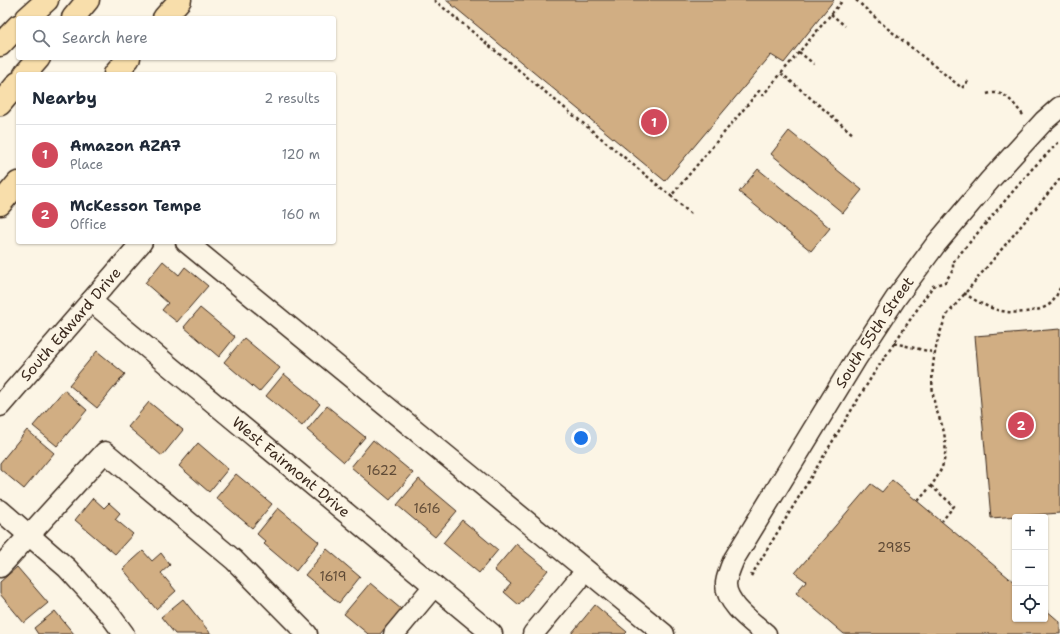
<!DOCTYPE html>
<html lang="en">
<head>
<meta charset="utf-8">
<style>
  :root { --surface:#fff; --page:#f6f6f7; --text:#1f2937; --muted:#747a83; --line:#e0e1e3; --accent:#d1495b }
  body { margin:0; font-family:"Shantell Sans",sans-serif; background:var(--page); color:var(--text) }
  .controls { position:absolute; right:12px; bottom:12px; display:grid; overflow:hidden; border-radius:4px; box-shadow:0 1px 3px #0004 }
  .controls button { width:36px; height:36px; display:grid; place-items:center; padding:0; border:0; border-bottom:1px solid var(--line); background:var(--surface); color:var(--text); font:20px sans-serif }
  .you { position:absolute; left:581px; top:438px; width:14px; height:14px; margin:-10px; border:3px solid #fff; border-radius:50%; background:#1a73e8; box-shadow:0 0 0 6px #1a73e833 }
  .badge { display:grid; place-items:center; width:26px; height:26px; border-radius:50%; background:var(--accent); color:#fff; font-size:13px; font-weight:700 }
  .pin { position:absolute; translate:-50% -50%; border:2px solid #fff; box-shadow:0 1px 4px #0006 }
  .list { margin:0; padding:0; list-style:none }
  h2 { display:flex; justify-content:space-between; align-items:center; height:52px; margin:0; padding:0 16px; font-size:17px }
  h2 small { font-size:13px; font-weight:400; color:var(--muted) }
  .list li { display:grid; grid-template-columns:26px 1fr auto; gap:12px; align-items:center; box-sizing:border-box; height:60px; padding:0 16px; border-top:1px solid var(--line) }
  .list b { display:block; font-size:15px; white-space:nowrap }
  .list p { margin:0; font-size:13px; white-space:nowrap; color:var(--muted) }
  .list em { font-size:13px; font-style:normal; color:var(--muted) }
  .icon { flex:none; width:22px; height:22px; fill:none; stroke:currentColor; stroke-width:2; stroke-linecap:round; stroke-linejoin:round }
  .map { position:relative; flex:none; width:1060px; height:634px; overflow:hidden }
  .search { position:absolute; background:var(--surface); box-shadow:0 1px 3px #0004; left:16px; top:16px; width:320px; height:44px; display:flex; align-items:center; gap:10px; box-sizing:border-box; padding:0 14px; border-radius:4px; color:var(--muted); font-size:15px }
  .panel { position:absolute; background:var(--surface); box-shadow:0 1px 3px #0004; left:16px; top:72px; width:320px; height:172px; border-radius:4px }
  .map>svg:first-child { display:block }
  .building { fill:#d1ae83; stroke:#3b2a1e }
  .lines { fill:none; stroke-linecap:round; stroke-linejoin:round }
  .minor-casing { stroke:#3b2a1e; stroke-width:23 }
  .highway-casing { stroke:#3b2a1e; stroke-width:25 }
  .path { stroke:#3b2a1e; stroke-width:2.5; stroke-dasharray:3 3; stroke-linecap:butt }
  .minor { stroke:#fcf5e5; stroke-width:20 }
  .highway { stroke:#f8deab; stroke-width:22 }
  .labels { text-anchor:middle; dominant-baseline:central; stroke-width:4; stroke-linejoin:round; paint-order:stroke }
  .number-label { font-size:13px; fill:#604b37 }
  .street-label { font-size:15px; fill:#3b2a1e; stroke:#fcf5e5 }
</style>
</head>
<body>
<div class="map">
<svg width="1060" height="634" viewBox="0 0 1060 634">
  <rect width="100%" height="100%" fill="#fcf5e5"/>
  <filter id="ink" filterUnits="userSpaceOnUse"><feTurbulence type="fractalNoise" baseFrequency=".025" numOctaves="2"/><feDisplacementMap in="SourceGraphic" scale="8" xChannelSelector="R" yChannelSelector="G"/><feConvolveMatrix kernelMatrix="1 2 1 2 8 2 1 2 1" color-interpolation-filters="sRGB"/></filter>
  <g filter="url(#ink)">
    <path class="building" d="M446,0H834L784,63L771,55L665,181Z
      M789,131L862,190L843,213L771,154Z
      M758,169L830,228L811,251L739,192Z
      M163,261L179,275L185,267L208,286L177,322L162,310L168,303L145,283Z
      M200,308L235,337L219,357L184,327Z
      M1060,329V513L991,518L975,336Z
      M244,338L280,368L259,392L224,362Z
      M97,351L125,374L97,408L69,385Z
      M284,374L320,404L302,426L266,396Z
      M64,390L87,410L57,446L33,426Z
      M149,402L183,430L162,456L128,427Z
      M327,406L365,437L344,462L307,430Z
      M27,430L54,453L24,489L0,469V463Z
      M373,440L413,473L390,500L351,467Z
      M198,443L228,469L209,492L179,466Z
      M236,474L272,504L252,528L216,498Z
      M419,479L457,511L435,537L397,505Z
      M892,480L1015,583V619H1045V609L1060,622V634H844L796,593L806,581L795,573L871,484L882,492Z
      M93,498L104,508L109,503L120,513L115,519L133,534L115,554L75,520Z
      M278,508L319,542L296,571L264,544L266,542L257,534Z
      M462,520L498,550L479,573L443,543Z
      M516,544L548,570L519,605L504,592L511,584L494,570Z
      M327,549L360,577L339,603L305,575Z
      M143,551L152,561L161,553L170,565L161,573L176,591L156,609L123,569Z
      M17,567L48,603L24,623L0,594V582Z
      M370,583L401,609L380,634H368L344,614Z
      M183,599L211,634H175L161,617Z
      M595,605L627,632L625,634H571Z
      M55,611L74,634H38L34,628Z"/>
    <g class="lines">
      <defs>
        <g id="minor">
          <path d="M186,242L664,634"/>
          <path id="s1" d="M91,301L492,634"/>
          <path id="s2" d="M0,406L142,242"/>
          <path d="M0,510L67,568L110,615L124,634"/>
          <path d="M0,567L105,452L234,560L307,634"/>
          <path d="M394,634L434,586"/>
          <path d="M533,634L577,581"/>
          <path id="s3" d="M766,634C752,622 725,603 726,583C727,575 731,566 734,559L856,359L896,298L936,244L990,180L1044,121L1060,107"/>
        </g>
        <path id="highway" d="M27,18L47,0
          M73,18L88,0
          M164,18L180,0
          M0,45L18,26
          M25,74L39,58
          M115,74L129,58
          M0,104L18,83
          M0,204L18,183"/>
      </defs>
      <use href="#minor" class="minor-casing"/>
      <use href="#highway" class="highway-casing"/>
      <path class="path" d="M434,0L671,196
        M856,0L887,28L962,88L970,79
        M831,14L845,26
        M799,52L814,64
        M781,73L854,135
        M987,94C1005,89 1012,102 1023,115
        M691,214L671,196L759,91L763,95L843,0
        M964,293C987,309 1008,317 1036,310C1041,309 1049,306 1052,302C1056,298 1058,292 1060,288
        M894,343L936,353
        M931,486L954,506L942,521
        M918,501C937,480 950,464 944,433C942,422 936,412 934,401C929,373 935,341 947,315L1060,179
        M751,576L874,373L933,286L945,282L953,270V262L1032,169L1060,141"/>
      <use href="#minor" class="minor"/>
      <use href="#highway" class="highway"/>
    </g>
  </g>
  <g class="labels">
    <g class="number-label">
      <text x="382" y="470">1622</text>
      <text x="427" y="508">1616</text>
      <text x="894" y="547">2985</text>
      <text x="333" y="576">1619</text>
    </g>
    <g class="street-label">
      <text stroke="none"><textPath href="#s2" startOffset="108">South Edward Drive</textPath></text>
      <text stroke="none"><textPath href="#s3" startOffset="359">South 55th Street</textPath></text>
      <text stroke="none"><textPath href="#s1" startOffset="260">West Fairmont Drive</textPath></text>
    </g>
  </g>
</svg>
<div class="controls">
<button>+</button>
<button>−</button>
<button><svg class="icon" aria-label="locate" viewBox="0 0 24 24"><circle cx="12" cy="12" r="6"/><path d="M12 2v4M12 18v4M2 12h4M18 12h4"/></svg></button>
</div>
<div class="you"></div>
<div class="pin badge" style="left:654px;top:122px">1</div>
<div class="pin badge" style="left:1021px;top:425px">2</div>
<div class="search"><svg class="icon" aria-label="search" viewBox="0 0 24 24"><circle cx="10" cy="10" r="6"/><path d="M15 15l6 6"/></svg>Search here</div>
<section class="panel">
<h2>Nearby<small>2 results</small></h2>
<ul class="list">
<li><span class="badge">1</span><div><b>Amazon AZA7</b><p>Place</p></div><em>120 m</em></li>
<li><span class="badge">2</span><div><b>McKesson Tempe</b><p>Office</p></div><em>160 m</em></li>
</ul>
</section>
</div>
</body>
</html>
